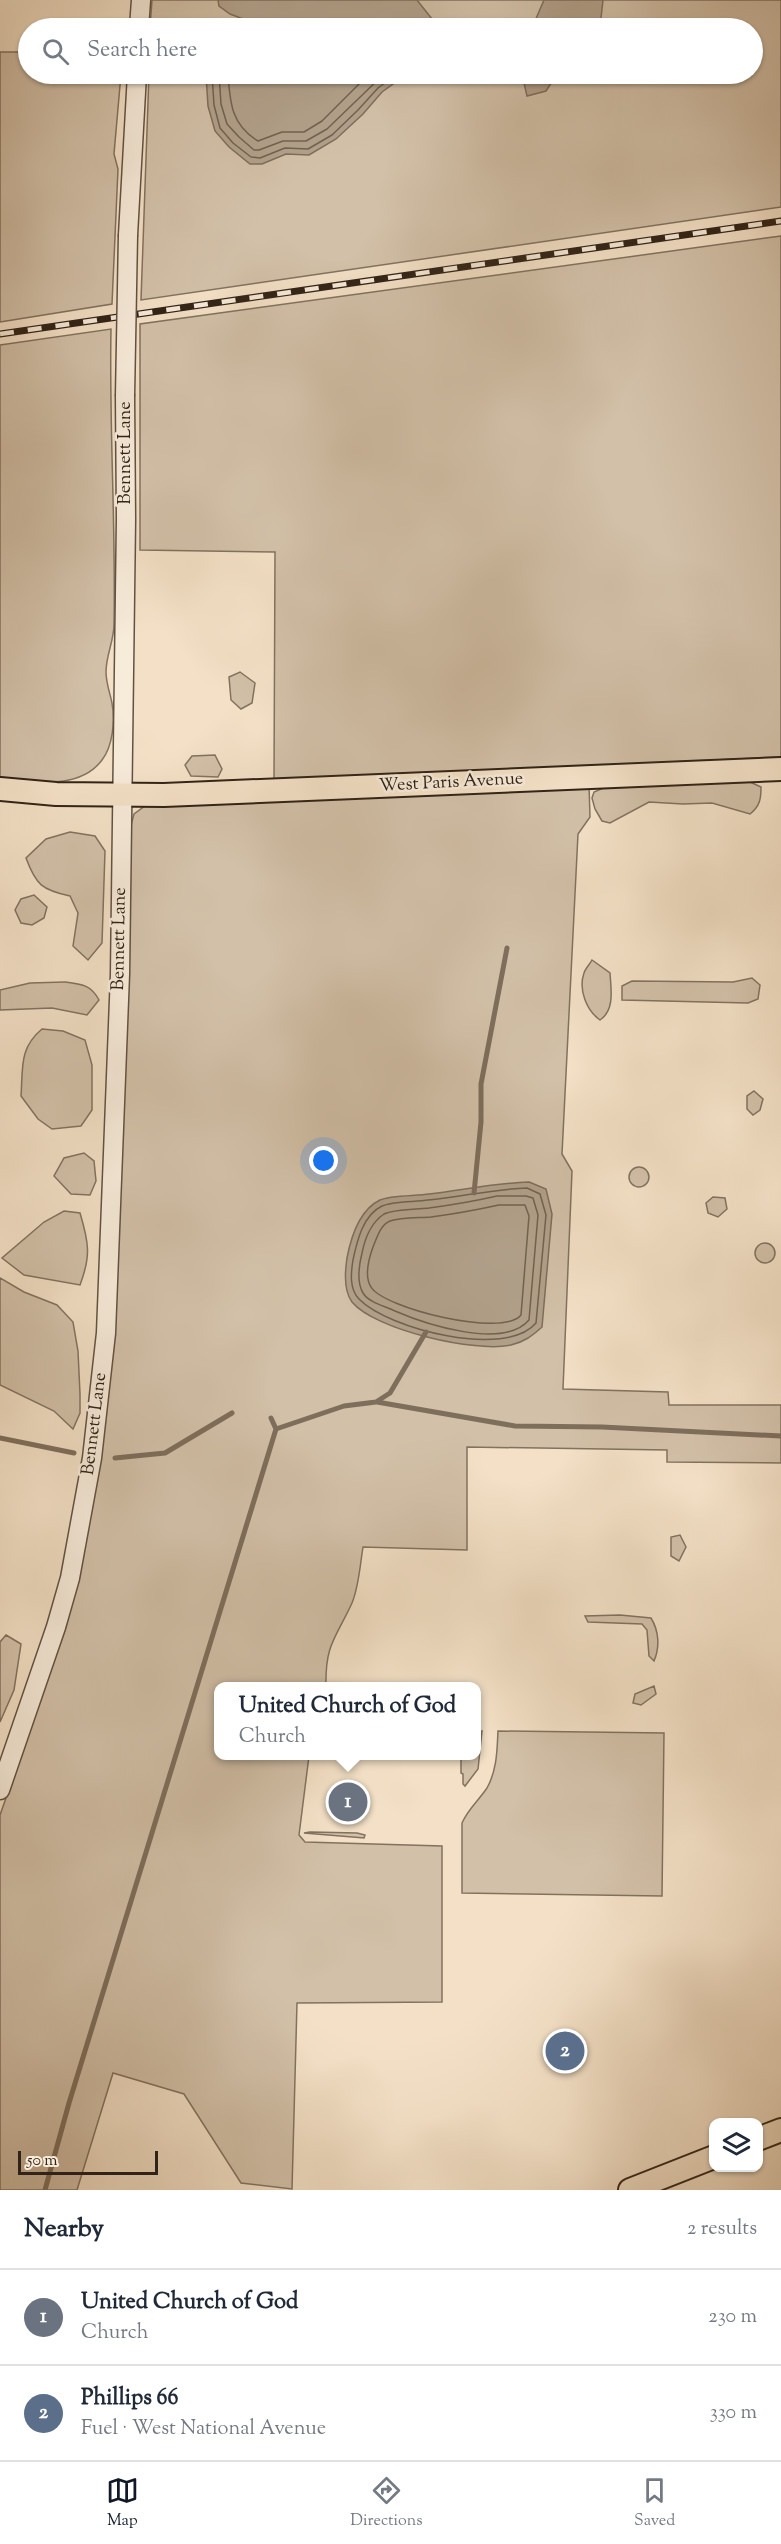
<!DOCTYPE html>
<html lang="en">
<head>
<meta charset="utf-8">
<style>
  :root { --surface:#fff; --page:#f6f6f7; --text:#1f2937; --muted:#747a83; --line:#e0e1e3; --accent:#111827 }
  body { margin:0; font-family:"Sorts Mill Goudy",serif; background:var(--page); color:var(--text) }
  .controls { position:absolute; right:18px; bottom:18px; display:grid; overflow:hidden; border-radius:12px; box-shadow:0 2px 4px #0004 }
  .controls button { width:54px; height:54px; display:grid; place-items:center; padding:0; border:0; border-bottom:2px solid var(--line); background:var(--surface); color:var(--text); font:30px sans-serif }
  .scale { position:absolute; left:18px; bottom:15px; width:140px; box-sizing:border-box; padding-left:6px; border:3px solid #312317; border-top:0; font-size:16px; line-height:21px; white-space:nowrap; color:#312317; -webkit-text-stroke:4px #f7ebda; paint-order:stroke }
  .you { position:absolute; left:324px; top:1161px; width:21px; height:21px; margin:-15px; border:4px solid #fff; border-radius:50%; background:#1a73e8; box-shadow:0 0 0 9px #1a73e833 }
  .badge { display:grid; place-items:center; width:39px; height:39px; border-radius:50%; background:var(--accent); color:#fff; font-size:20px; font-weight:700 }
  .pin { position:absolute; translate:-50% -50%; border:3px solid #fff; box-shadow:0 2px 6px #0006 }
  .popup { position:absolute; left:214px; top:1682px; width:267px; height:78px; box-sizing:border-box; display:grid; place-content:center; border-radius:12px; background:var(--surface); filter:drop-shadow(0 2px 4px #0005); font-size:20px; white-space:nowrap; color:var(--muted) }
  .popup b { font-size:22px; color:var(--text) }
  .popup::after { content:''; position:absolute; left:50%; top:100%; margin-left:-12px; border:12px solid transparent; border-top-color:var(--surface) }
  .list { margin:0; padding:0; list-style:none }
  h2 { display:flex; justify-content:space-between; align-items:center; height:78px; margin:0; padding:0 24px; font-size:26px }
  h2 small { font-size:20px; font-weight:400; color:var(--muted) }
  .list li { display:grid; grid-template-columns:39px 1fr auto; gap:18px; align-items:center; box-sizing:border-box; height:96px; padding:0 24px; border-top:2px solid var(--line) }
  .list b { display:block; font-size:22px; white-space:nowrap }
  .list p { margin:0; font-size:20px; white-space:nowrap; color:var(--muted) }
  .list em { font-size:20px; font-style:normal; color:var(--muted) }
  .icon { flex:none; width:33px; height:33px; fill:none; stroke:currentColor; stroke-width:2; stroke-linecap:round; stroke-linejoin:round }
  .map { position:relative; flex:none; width:781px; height:2190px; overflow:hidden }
  .search { position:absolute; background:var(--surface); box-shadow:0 2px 4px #0004; left:18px; right:18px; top:18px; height:66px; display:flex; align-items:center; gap:15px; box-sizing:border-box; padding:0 21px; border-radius:33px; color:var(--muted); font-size:22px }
  .sheet { height:270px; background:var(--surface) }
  nav { display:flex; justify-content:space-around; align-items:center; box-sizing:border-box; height:84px; border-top:2px solid var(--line); background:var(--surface); font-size:16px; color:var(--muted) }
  nav a { display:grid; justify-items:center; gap:3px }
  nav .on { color:var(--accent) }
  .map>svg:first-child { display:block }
  .green { fill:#d2c0a8; stroke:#827260; stroke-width:1.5 }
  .water { fill:#b1a08a; stroke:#7e6e5c; stroke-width:1.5 }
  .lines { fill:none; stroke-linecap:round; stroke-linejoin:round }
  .shore { stroke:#716250; stroke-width:1.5 }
  .stream { stroke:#7e6e5c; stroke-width:5 }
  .minor-casing { stroke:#625243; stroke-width:21 }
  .major-casing { stroke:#312317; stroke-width:26 }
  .minor { stroke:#f7ebda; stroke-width:18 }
  .major { stroke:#f3e0c6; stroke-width:22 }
  .rail-casing { stroke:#312317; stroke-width:7 }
  .rail { stroke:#f7ebda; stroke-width:4.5; stroke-dasharray:14; stroke-linecap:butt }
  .minor-bridge-casing { stroke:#625243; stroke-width:21; stroke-linecap:butt }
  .minor-bridge { stroke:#f7ebda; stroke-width:18 }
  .labels { text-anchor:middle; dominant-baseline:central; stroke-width:5; stroke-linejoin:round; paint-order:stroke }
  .street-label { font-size:18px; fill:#312317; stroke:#f7ebda }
</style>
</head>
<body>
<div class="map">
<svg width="781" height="2190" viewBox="0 0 781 2190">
  <rect width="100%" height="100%" fill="#f3e0c6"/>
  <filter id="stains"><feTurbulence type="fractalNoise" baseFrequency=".00333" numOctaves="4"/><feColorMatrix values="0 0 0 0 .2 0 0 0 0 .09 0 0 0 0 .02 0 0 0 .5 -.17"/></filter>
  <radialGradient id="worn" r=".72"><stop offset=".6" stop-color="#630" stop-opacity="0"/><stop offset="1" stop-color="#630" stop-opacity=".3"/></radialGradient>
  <path class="green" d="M152,0H781V207L141,300L149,74H752V28H150Z
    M0,52H28V74H121L114,154L118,169L112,304L0,322Z
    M781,236V757L274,780L275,552L140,550V324Z
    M111,329C109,427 116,525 114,624C114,641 106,655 106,672C106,683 110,693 112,703C115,721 113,746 102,760C79,791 33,781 0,778V345Z
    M240,672L255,683L252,703L241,709L231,700L229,677Z
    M215,755L222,769L218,777L191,776L185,765L192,756Z
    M750,782L761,787C761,799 760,806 750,814L712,803L683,804L649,802L610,823L602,821L595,809L592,798L594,792L608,786Z
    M589,785L590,817L578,834L562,1154L572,1171L563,1389L668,1392L669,1405H781V1463L667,1462V1450L467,1447V1550L363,1547C360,1565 359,1586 352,1603C336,1638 325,1644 326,1686H219V1756H309L299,1835L305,1842L442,1846V2002L297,2003L292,2189L241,2183L184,2094L113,2073L77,2190H0V1815L66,1627L77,1577L115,1333L131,825L134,814L145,806Z
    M70,832L95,836L105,851L102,943L88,960L73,946L78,913L70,896C42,890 36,885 26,858L46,839Z
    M34,895L47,907L44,918L32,925L21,923L15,910L21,899Z
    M592,960L610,973C611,989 615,1010 600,1020C587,1011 578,990 584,973C585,969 590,964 592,960Z
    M752,978L760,985L758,999L748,1003L622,1000V986L632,981L733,982Z
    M65,982C82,984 91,985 99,1000L87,1015L52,1008L0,1010V990L30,983Z
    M42,1029L63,1031L85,1040L92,1065V1110L81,1126L52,1129L38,1119L21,1096C23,1068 19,1048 42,1029Z
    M754,1091L763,1099L760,1110L753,1115L747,1109V1096Z
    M84,1153L94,1161L96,1181L90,1195L71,1194L54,1176L64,1158Z
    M629 1177a10 10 0 1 1 20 0a10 10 0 1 1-20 0Z
    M713,1197L725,1198L727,1209L718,1217L708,1213L706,1203Z
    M64,1211L80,1213C89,1243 91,1256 80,1285L24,1275L2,1258L44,1222Z
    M755 1253a10 10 0 1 1 20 0a10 10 0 1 1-20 0Z
    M0,1278L24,1292L57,1305L73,1322L78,1351L80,1394V1413L73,1429L54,1411L0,1385Z
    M680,1535L686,1547L679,1561L671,1556V1537Z
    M620,1615L651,1618C659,1631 660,1647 654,1661L649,1656L647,1630L642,1624L588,1622L585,1616Z
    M6,1635L21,1644L14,1690L0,1722V1642Z
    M654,1686L656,1694L641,1705L633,1703L635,1694Z
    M477,1731H482L478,1769L465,1786L463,1784V1774L461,1773V1756H477Z
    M498,1731L664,1733L662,1896L462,1893V1823C468,1809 479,1800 487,1788C497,1770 497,1751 498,1731Z
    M310,1832L357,1833L365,1835L364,1838L304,1833Z"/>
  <path class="water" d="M218,0H417L432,19L430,28H239L243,19L230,14L219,6Z
    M544,0H603L601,18L591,28H532Z
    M206,74H407L382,92L363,114L336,139L309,155L286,154L262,164H250L229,147L215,131L208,106Z
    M522,74H557L546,91L527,96Z
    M529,1182L546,1189L552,1214L542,1327C532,1336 524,1342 511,1345C476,1353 375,1330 352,1302C343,1290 345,1271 347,1258C351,1237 359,1210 380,1200C390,1195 417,1196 429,1194C463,1190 495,1183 529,1182Z"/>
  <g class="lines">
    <path class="shore" d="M212,74L214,105L220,128L233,143L251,157L260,158L285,148L308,149L332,135L358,110L378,88L397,74
      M219,74L221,104L227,124L239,137L254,150H259L283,141H306L327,129L384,74
      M228,74C230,102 231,125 258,141L282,132H304L322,121L369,74
      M527,1188L540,1194L546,1215L536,1323C506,1359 388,1329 359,1299C349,1289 351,1272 353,1260C357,1241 363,1215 382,1206C392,1201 416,1202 428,1200C461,1197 493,1189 527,1188Z
      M497,1196H526L533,1198L538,1215L529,1320C503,1350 425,1324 395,1311C385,1306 369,1303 363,1293C356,1281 359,1265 362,1253C365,1238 372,1222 384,1214C393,1209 419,1209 429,1208C452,1205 475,1201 497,1196Z
      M499,1205H525L529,1216L521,1315C503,1338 383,1308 371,1287C364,1276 369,1258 373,1247C377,1238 380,1225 390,1221C401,1217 419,1218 431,1217C454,1214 476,1210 499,1205Z"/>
    <path class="stream" d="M474,1193L481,1122V1084L507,948
      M377,1402L515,1426L602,1427L781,1436
      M276,1429L344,1406L376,1402L390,1393L426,1332
      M0,1438L74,1453
      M115,1458L165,1453L232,1413
      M45,2190L69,2103L276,1429L271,1418"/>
    <defs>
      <path id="minor" d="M139,28L141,0
        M128,235L137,74
        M0,1790L56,1627L70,1578L92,1458L106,1333L120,974L126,519L125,396"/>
      <path id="major" d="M0,789L56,794L164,795L781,769
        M758,2139L781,2130
        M630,2190L714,2157"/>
    </defs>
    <use href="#minor" class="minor-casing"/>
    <use href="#major" class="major-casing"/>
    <use href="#minor" class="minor"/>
    <use href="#major" class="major"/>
    <defs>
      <path id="rail" d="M0,334L781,221"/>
    </defs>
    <use href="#rail" class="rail-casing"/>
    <use href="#rail" class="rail"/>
    <defs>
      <path id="minor-bridge" d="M125,396L128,235"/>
    </defs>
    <use href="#minor-bridge" class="minor-bridge-casing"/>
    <use href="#minor-bridge" class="minor-bridge"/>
  </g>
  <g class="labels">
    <g class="street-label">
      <text transform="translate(126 453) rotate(-90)">Bennett Lane</text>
      <text transform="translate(451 783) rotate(-3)">West Paris Avenue</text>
      <text transform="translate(120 939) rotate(-89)">Bennett Lane</text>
      <text transform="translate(95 1424) rotate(-83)">Bennett Lane</text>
    </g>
  </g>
  <rect width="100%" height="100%" filter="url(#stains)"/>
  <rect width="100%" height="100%" fill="url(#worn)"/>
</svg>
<div class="controls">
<button><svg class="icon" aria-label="layers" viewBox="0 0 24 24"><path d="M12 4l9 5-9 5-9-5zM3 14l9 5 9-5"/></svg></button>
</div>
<div class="scale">50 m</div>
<div class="you"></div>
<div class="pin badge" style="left:348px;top:1802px;background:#6b7280">1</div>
<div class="popup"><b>United Church of God</b>Church</div>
<div class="pin badge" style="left:565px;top:2051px;background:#5c6f8a">2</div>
<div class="search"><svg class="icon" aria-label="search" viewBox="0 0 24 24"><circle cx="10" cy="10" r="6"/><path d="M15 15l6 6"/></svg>Search here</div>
</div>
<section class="sheet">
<h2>Nearby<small>2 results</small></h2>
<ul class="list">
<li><span class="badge" style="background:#6b7280">1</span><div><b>United Church of God</b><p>Church</p></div><em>230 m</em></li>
<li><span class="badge" style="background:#5c6f8a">2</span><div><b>Phillips 66</b><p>Fuel · West National Avenue</p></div><em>330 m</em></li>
</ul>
</section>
<nav>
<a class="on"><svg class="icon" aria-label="map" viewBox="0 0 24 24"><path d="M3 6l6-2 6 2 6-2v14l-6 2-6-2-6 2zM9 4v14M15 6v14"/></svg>Map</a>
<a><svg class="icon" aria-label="directions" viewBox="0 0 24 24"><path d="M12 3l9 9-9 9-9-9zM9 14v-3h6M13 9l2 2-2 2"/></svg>Directions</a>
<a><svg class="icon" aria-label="saved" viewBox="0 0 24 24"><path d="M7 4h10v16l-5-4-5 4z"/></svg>Saved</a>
</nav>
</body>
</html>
